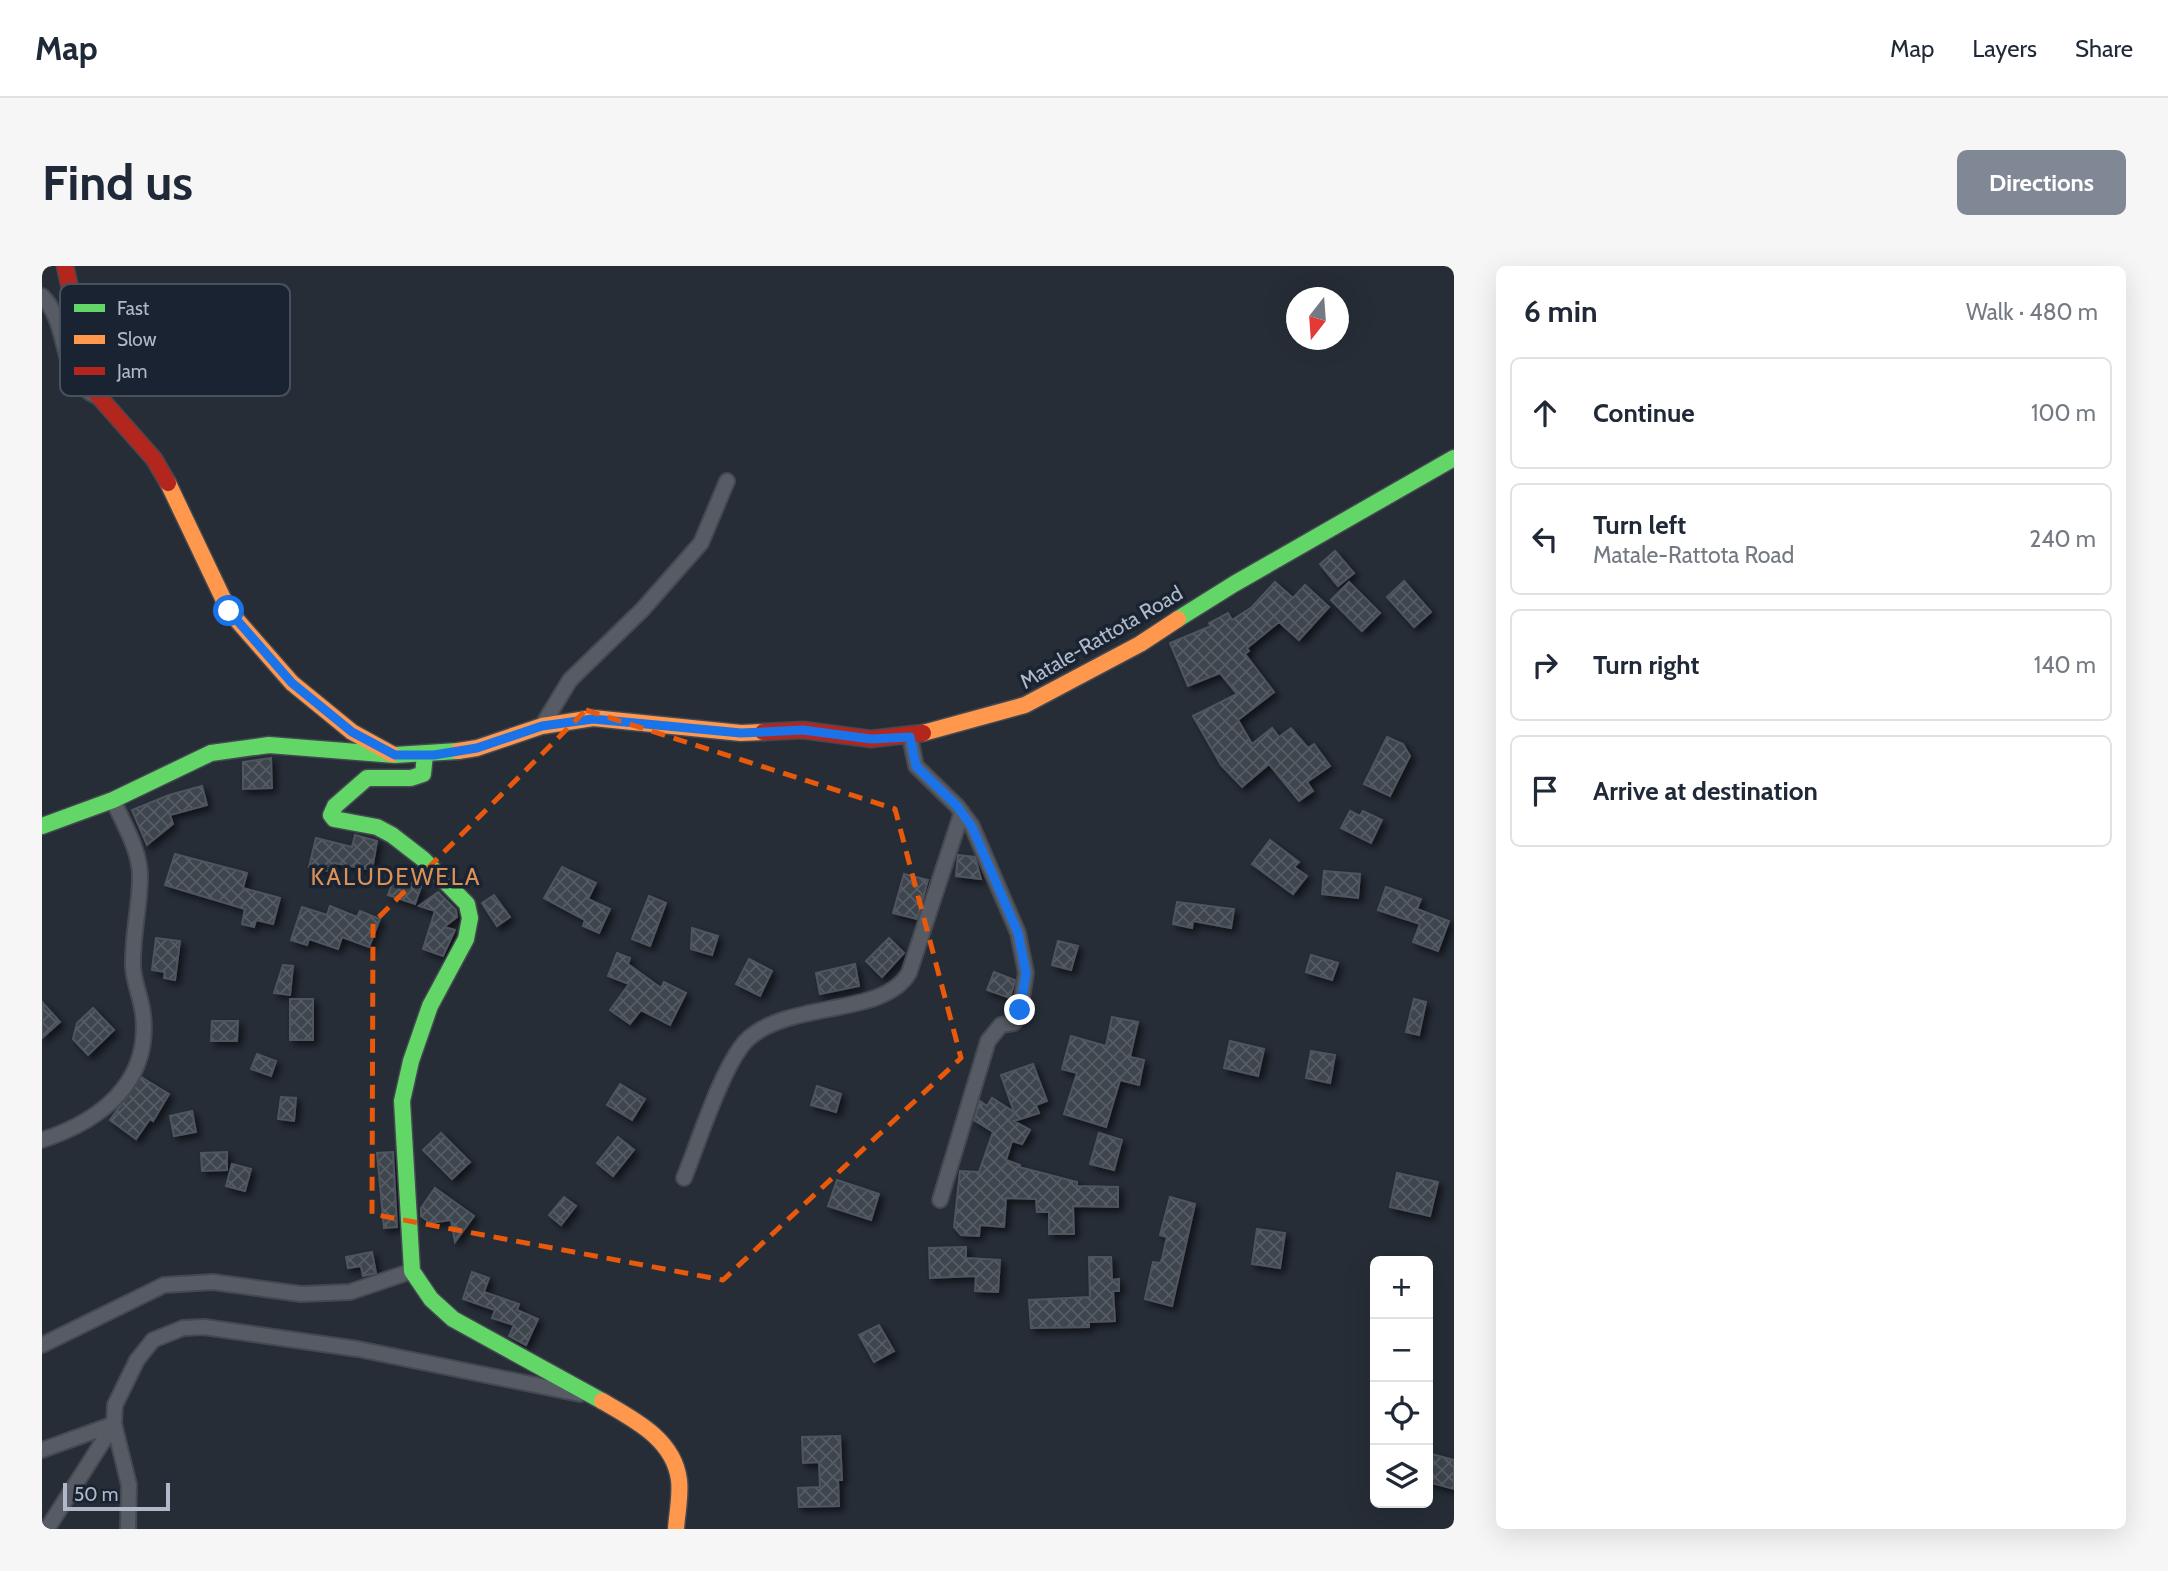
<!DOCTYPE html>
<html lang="en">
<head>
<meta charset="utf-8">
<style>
  :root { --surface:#fff; --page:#f6f6f7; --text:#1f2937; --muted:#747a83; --line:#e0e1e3; --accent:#808896 }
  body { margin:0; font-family:Cabin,sans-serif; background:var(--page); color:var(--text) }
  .controls { position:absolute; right:21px; bottom:21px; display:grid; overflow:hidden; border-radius:10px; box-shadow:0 7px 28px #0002 }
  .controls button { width:63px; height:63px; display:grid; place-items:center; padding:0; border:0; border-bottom:2px solid var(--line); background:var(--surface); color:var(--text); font:35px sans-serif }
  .compass { position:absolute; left:1244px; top:21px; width:63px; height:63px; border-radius:50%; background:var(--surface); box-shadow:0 7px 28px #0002; rotate:197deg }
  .scale { position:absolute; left:21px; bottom:18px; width:107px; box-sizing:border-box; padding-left:7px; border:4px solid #b0b9c9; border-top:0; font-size:19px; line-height:24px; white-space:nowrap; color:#b0b9c9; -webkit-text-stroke:5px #1a2331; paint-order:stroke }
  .stop { position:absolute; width:21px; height:21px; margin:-16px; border:5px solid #1a73e8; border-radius:50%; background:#fff }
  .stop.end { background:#1a73e8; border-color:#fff; box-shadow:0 2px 7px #0008 }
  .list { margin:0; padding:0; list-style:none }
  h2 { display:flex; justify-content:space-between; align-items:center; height:91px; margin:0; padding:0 28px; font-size:30px }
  h2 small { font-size:23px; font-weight:400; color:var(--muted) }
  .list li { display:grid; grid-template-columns:46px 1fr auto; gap:21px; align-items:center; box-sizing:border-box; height:112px; margin:0 14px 14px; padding:0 14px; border:2px solid var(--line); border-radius:10px }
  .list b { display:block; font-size:26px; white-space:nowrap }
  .list p { margin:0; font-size:23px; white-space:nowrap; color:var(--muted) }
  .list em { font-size:23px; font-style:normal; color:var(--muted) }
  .icon { flex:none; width:38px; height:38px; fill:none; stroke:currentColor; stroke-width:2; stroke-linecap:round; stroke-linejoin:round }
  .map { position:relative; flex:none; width:1412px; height:1263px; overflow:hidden; border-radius:10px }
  header { display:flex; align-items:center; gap:42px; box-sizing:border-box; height:98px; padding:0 35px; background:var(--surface); border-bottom:2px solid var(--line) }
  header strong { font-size:33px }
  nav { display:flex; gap:38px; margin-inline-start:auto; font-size:24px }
  .intro { display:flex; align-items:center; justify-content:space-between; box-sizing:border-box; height:168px; padding:0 42px }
  h1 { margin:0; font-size:49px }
  .button { padding:18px 32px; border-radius:10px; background:var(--accent); color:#fff; font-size:24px; font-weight:700 }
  main { display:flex; gap:42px; padding:0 42px }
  aside { flex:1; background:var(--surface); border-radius:10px; box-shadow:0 7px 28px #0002 }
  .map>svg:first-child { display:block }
  .building { fill:url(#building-cross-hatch); stroke:#4f555f; stroke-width:2; filter:url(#shadow) }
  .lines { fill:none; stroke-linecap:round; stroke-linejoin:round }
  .street-casing { stroke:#444850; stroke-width:18 }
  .fast-casing { stroke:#444850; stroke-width:19 }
  .slow-casing { stroke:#444850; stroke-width:19 }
  .jam-casing { stroke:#444850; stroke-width:19 }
  .street { stroke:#575c64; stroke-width:14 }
  .fast { stroke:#63d668; stroke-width:16 }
  .slow { stroke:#ff974d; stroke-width:16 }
  .jam { stroke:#b3261e; stroke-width:16 }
  .route { stroke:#1a73e8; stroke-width:9 }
  .marked { fill:none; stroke:#e8590c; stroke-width:5; stroke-dasharray:14 9; stroke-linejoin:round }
  .labels { text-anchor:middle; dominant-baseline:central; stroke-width:7; stroke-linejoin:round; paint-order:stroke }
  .street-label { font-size:21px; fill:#b0b9c9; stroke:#1a2331 }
  .quarter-label { font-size:24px; letter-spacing:2px; fill:#dc9257; stroke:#1a2331 }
  .key { fill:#1a2331; stroke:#47505f; stroke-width:2 }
  .key-label { font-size:19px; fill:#b0b9c9 }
</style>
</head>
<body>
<header>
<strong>Map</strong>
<nav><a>Map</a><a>Layers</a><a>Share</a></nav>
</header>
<div class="intro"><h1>Find us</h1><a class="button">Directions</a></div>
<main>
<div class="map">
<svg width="1412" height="1263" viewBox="0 0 1412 1263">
  <defs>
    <pattern id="building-cross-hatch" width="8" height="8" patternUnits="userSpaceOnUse" patternTransform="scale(1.75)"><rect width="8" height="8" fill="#3e444d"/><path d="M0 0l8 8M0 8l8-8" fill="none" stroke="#575d65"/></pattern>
    <filter id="shadow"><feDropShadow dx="4" dy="4" stdDeviation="3.5" flood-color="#0009"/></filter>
  </defs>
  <rect width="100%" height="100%" fill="#262d37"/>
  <path class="building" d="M1293,285L1312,307L1296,320L1278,298Z
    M1362,315L1389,346L1372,361L1345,331Z
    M1233,316L1251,332L1263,319L1287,341L1257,374L1237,356L1205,382L1207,385L1203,388L1232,426L1196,454L1210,478L1230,462L1237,471L1249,462L1266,482L1272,478L1288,500L1265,516L1271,525L1257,535L1227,498L1200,521L1179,499L1151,450L1195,428L1178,407L1146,420L1128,377L1169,360L1167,357L1186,347L1190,354L1210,341Z
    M1307,316L1338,347L1320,365L1289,334Z
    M1345,471L1361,478L1368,490L1348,530L1322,518Z
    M229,492L230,522L201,523V496Z
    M160,520L165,539L128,549L131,558L105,579L90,544L127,529Z
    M1308,545L1318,550L1321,545L1340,554L1329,577L1299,562Z
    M313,569L335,575L330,604L292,597L289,606L267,601L274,572L310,581Z
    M1228,574L1257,596L1252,601L1265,610L1251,628L1210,598Z
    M133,588L205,607L201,622L238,632L231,658L214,654L212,661L200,658L203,643L123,619Z
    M916,589L933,591L939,613L914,610Z
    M520,601L554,617L546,633L568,643L557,667L541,660L543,654L502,632Z
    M1282,605L1318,608L1316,632L1280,628Z
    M862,608L886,614L875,653L851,647Z
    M352,612L379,621L373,638L346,629Z
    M1344,621L1379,633L1375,643L1407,655L1396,685L1371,676L1378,658L1336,644Z
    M396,626L414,644L415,651L402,661L413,664L401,690L381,683L393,645L377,640Z
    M452,629L468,651L455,660L440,637Z
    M607,630L624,637L608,680L590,673Z
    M1135,636L1192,643L1189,662L1151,655L1150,662L1131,658Z
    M288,640L315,651L318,645L338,653L327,681L300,671L296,683L267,673L265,679L249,674L260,641L285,649Z
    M650,662L676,670L670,689L649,683Z
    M114,672L138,675L133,714L122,712L123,706L110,704Z
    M847,672L862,687L840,711L824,695Z
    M1016,675L1036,680L1029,704L1010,699Z
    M575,687L588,692L586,698L619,722L622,716L644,727L628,759L599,744L588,758L568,744L587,718L566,710Z
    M1269,689L1296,697L1290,714L1264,706Z
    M707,693L730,705L718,730L694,718Z
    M813,698L817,720L778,728L774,707Z
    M241,699L251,700L248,729L232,727Z
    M952,706L973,714L968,732L945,724Z
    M248,733H271V774H248Z
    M1372,733L1384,736L1377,769L1364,766Z
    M0,736L18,756L0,772Z
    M51,742L72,764L46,789L31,773L35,757Z
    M1070,751L1096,756L1088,791L1102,794L1097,819L1078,814L1064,861L1022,848L1035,807L1020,803L1029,770L1064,780Z
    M170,755H196L195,775H169Z
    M1188,775L1222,783L1216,810L1182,802Z
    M1269,785L1293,789L1288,817L1264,812Z
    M215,788L234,795L229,810L209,803Z
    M991,798L1005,835L994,839L997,847L972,855L988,864L980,878L970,875L964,894L978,899L977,901L1035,916V920L1076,921V941L1031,940L1032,968H1007V946H995L994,933L964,932L962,961L938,959L937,970L919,969L912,961L918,905L937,906L951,866L932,854L938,835L945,840L950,832L972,846L959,809Z
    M99,811L127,828L111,855L108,853L94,873L68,854Z
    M578,818L603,833L590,854L565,839Z
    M775,820L799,828L794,846L769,839Z
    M239,831L254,832L252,855L236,853Z
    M150,845L154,866L132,870L128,850Z
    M399,867L428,896L410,913L381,884Z
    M1057,867L1080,874L1072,904L1048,898Z
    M576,871L592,884L571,910L555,897Z
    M185,886V904L160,905L159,887Z
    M351,886L355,961L342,962L335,887Z
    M190,898L209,903L203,925L184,920Z
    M1355,907L1396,916L1388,950L1348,941Z
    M795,914L837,928L829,954L786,940Z
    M393,922L432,950L413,976L409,954L388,957L379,950V942Z
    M522,931L534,940L519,959L507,949Z
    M1128,931L1153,938L1130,1040L1103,1033L1111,996L1118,997L1120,993L1125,971L1118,969Z
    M1215,963L1243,967L1238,1002L1210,998Z
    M924,981V992L958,994L956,1026L933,1025L934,1010L888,1012L887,982Z
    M330,986L334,1007L321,1010L319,1000L306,1002L304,991Z
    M1047,991H1069L1070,1014L1077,1013V1025H1071L1073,1055L1047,1056V1061L989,1062L987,1034L1048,1031Z
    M430,1006L447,1012L442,1026L477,1038L475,1044L496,1053L484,1079L467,1070L472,1059L450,1052L453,1044L421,1033Z
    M837,1059L852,1085L832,1096L817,1069Z
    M798,1170L800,1214H796L797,1240L757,1241L756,1222L778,1221L777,1196L761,1197L760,1171Z
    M1386,1187L1412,1194V1223L1386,1216Z"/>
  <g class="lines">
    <defs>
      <path id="street" d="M0,30C29,58 15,114 56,131
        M500,460L528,414L601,343L659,277L685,215
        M868,471L874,500L915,540L930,560L976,667L984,707L978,744L972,757L959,759L946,775L898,934
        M0,874C58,855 109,817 101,748C99,732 92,717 91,701C90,670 98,640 98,610C98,584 81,557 71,534
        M642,912C656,878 682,794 707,772C751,734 841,751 867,707L920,546
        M0,1079L122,1019L171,1016L259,1028L308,1026L370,1005
        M0,1184L72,1158
        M5,1263L72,1158
        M86,1263L87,1219L72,1158L73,1139L95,1094L111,1074L141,1062L162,1061L316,1083L538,1128"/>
      <path id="fast" d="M1136,353L1192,318L1412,192
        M383,489L381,508L369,512H325L293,540L289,549L292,553L335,561L350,569L381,593L425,638L428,652L424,673L388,740L369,795L360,835L370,1005L389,1033L411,1053L560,1135
        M0,560L71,534L169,487L227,479L353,489L416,485"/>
      <path id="slow" d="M126,217L187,345L250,417L310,466L350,488
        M881,467L983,439L1098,378L1136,353
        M416,485L435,482L500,460L551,452L699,467L721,466
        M560,1135C591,1153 632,1173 637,1214C639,1229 635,1247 634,1263"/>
      <path id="jam" d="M23,0L51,124L112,193L126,217
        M721,466L761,464L829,473L881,467"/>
    </defs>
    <use href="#street" class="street-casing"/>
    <use href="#fast" class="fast-casing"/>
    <use href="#slow" class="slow-casing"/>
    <use href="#jam" class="jam-casing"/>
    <use href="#street" class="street"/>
    <use href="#fast" class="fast"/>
    <use href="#slow" class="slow"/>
    <use href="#jam" class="jam"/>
  </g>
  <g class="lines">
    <path class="route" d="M187,345L250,417L310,466L353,489H392L435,482L500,460L551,453L699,467L761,464L829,473L868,471L874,500L915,540L930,561L976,667L984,707L978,744"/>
  </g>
  <path class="marked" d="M544,444L853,543L919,792L681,1014L330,948L331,657Z"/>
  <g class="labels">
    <g class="street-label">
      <text transform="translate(1059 371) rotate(-30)">Matale-Rattota Road</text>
    </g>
    <g class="quarter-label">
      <text x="354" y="610">KALUDEWELA</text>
    </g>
  </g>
  <rect x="18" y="18" width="230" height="112" rx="10" class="key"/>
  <rect x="32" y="38" width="31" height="8" fill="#63d668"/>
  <rect x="32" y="69" width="31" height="9" fill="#ff974d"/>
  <rect x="32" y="101" width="31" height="8" fill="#b3261e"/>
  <g class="key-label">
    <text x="75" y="49">Fast</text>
    <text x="75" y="80">Slow</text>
    <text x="75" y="112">Jam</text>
  </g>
</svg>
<div class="controls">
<button>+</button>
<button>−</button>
<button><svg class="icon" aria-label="locate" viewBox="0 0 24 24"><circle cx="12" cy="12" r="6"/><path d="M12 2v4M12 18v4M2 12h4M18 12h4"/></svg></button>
<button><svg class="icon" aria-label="layers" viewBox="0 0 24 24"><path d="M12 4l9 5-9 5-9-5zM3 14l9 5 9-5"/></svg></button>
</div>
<svg class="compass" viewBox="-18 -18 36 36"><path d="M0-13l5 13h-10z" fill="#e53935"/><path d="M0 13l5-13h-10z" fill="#747a83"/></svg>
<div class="scale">50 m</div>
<div class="stop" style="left:187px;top:345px"></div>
<div class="stop end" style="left:978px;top:744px"></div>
</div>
<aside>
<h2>6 min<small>Walk · 480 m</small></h2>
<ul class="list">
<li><svg class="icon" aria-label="ahead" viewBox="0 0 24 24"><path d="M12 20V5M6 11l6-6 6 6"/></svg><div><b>Continue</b></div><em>100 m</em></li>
<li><svg class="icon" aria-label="left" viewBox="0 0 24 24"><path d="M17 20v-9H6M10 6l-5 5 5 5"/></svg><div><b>Turn left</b><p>Matale-Rattota Road</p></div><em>240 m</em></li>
<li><svg class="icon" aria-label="right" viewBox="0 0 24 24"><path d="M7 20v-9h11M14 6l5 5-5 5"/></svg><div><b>Turn right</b></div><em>140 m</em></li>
<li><svg class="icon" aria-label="arrive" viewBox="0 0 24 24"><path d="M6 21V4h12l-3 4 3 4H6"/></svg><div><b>Arrive at destination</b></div></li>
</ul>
</aside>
</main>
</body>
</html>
